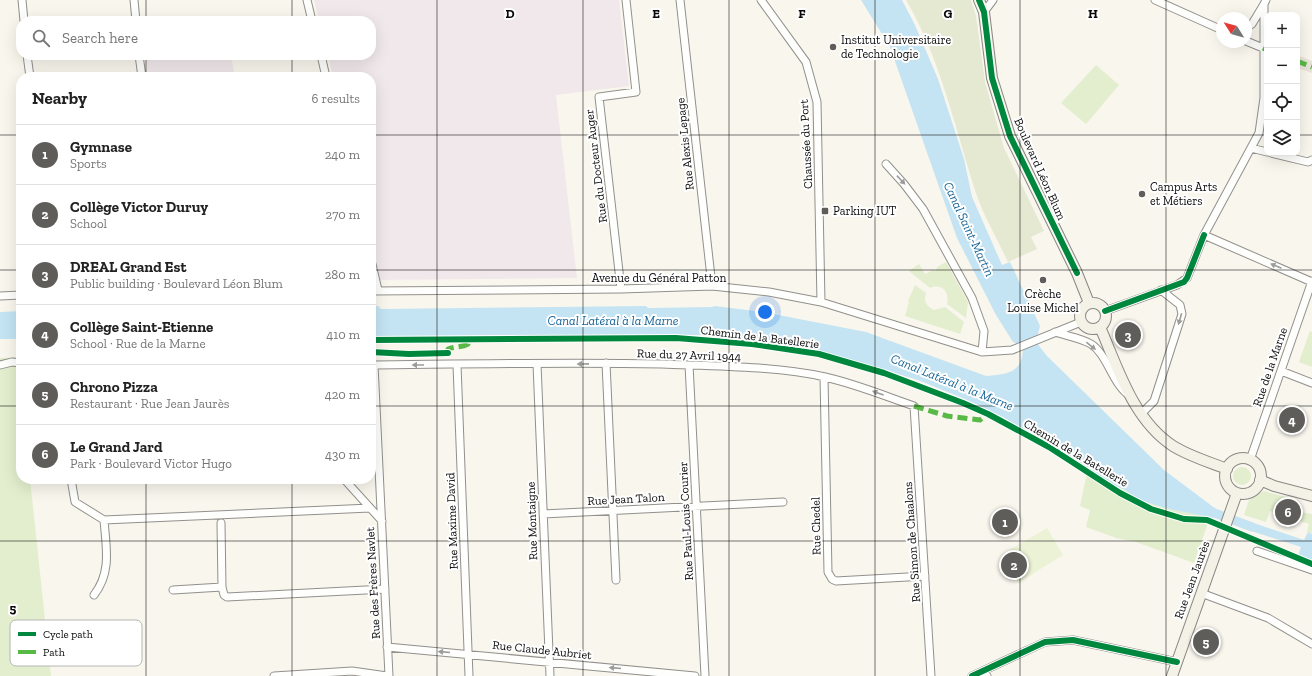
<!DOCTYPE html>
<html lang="en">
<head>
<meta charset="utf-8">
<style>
  :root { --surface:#fff; --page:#f2f2f2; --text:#222; --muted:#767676; --line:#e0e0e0; --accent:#5e5d59 }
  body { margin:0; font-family:"Zilla Slab",serif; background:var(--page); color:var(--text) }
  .controls { position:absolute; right:12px; top:12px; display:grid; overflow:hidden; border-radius:8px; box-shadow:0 4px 16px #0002 }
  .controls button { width:36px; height:36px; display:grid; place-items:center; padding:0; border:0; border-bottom:1px solid var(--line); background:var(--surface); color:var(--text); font:20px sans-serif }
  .compass { position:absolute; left:1216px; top:12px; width:36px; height:36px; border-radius:50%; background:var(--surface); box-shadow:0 4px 16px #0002; rotate:307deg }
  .you { position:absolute; left:765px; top:312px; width:14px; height:14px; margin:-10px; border:3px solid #fff; border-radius:50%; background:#1a73e8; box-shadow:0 0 0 6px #1a73e833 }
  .badge { display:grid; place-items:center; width:26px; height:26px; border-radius:50%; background:var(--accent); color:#fff; font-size:13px; font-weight:700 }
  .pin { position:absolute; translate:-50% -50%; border:2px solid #fff; box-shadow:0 1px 4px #0006 }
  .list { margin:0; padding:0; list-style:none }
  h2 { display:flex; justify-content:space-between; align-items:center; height:52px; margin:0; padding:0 16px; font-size:17px }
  h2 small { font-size:13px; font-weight:400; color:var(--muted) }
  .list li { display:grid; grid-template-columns:26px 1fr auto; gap:12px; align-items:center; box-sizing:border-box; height:60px; padding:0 16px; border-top:1px solid var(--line) }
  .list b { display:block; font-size:15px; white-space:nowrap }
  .list p { margin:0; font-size:13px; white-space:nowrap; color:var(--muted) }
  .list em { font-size:13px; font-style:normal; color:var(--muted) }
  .icon { flex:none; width:22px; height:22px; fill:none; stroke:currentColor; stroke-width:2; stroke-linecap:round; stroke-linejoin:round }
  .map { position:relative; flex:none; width:1312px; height:676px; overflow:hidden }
  .search { position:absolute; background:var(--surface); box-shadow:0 4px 16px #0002; left:16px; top:16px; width:360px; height:44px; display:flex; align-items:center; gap:10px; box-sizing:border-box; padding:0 14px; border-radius:16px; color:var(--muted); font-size:15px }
  .panel { position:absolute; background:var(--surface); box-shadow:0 4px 16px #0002; left:16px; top:72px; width:360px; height:412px; border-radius:16px }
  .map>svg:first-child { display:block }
  .industrial { fill:#f0e8eb }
  .green { fill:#e2eecd }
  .cemetery { fill:#e5e9d2 }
  .pitch { fill:#ecf2d6 }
  .plaza { fill:#e9e4d9 }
  .water { fill:#c4e4f3 }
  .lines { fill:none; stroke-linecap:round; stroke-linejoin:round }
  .canal { stroke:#c4e4f3; stroke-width:9 }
  .minor-casing { stroke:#92908c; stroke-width:9 }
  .secondary-casing { stroke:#888783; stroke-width:12 }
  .minor { stroke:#fefefc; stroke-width:7 }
  .secondary { stroke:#f4f2e7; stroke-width:10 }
  .quiet { stroke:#58b947; stroke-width:5; stroke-dasharray:10 5; stroke-linecap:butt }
  .cycleway-casing { stroke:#fff; stroke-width:8 }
  .cycleway { stroke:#00873e; stroke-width:6 }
  .oneway { fill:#9c9c9b }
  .grid { fill:none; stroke:#0a0a0a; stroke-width:1; stroke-opacity:0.55 }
  .poi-dot { fill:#5e5d59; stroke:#fff; stroke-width:1.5 }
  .labels { text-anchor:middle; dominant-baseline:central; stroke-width:4; stroke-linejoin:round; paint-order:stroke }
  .poi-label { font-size:12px; fill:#0a0a0a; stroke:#fff; text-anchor:start }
  .street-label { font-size:12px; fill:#0a0a0a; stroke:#fff }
  .water-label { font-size:13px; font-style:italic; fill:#176598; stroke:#fff }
  .key { fill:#fff; stroke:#b6b6b6; stroke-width:1 }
  .key-label { font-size:11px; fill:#0a0a0a }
  .grid-label { font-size:13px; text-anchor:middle; font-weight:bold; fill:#0a0a0a; stroke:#fff; stroke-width:4; stroke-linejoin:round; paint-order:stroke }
</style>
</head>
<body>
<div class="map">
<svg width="1312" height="676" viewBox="0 0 1312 676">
  <rect width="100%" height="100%" fill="#f9f6ed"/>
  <path class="industrial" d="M314,0H619L629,86L556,95L577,278L371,280V77H333L328,55H371V21H319Z
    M146,55H231L235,77H148Z"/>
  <path class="green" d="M1096,65L1119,85L1086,124L1061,103Z
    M946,262L968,302L966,318L947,304C950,292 942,283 930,288L909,271L919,264L925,274L933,270L936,271L937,267Z
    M915,285L926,293C923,302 927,306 934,310L945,307L964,322L960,334L905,316L909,302L908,301Z
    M1310,331L1312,332V367L1299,362Z
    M21,357V366L18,370L21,397V479H30L51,676H0V358Z
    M1233 476a9 9 0 1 1 18 0a9 9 0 1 1-18 0Z
    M1088,468L1104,480L1125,490L1136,499L1169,509L1210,517L1194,563L1136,542L1116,538L1086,527L1090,510L1080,506Z
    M1264,491L1289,498L1290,510L1312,514V533L1307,532L1309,524L1270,511L1266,522L1244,515L1249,500Z"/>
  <path class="cemetery" d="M906,0H971L976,16L985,82L1004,148L1044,231L1031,237L1037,249L1008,262C998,240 984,217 976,193C955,128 941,60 906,0Z"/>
  <path class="pitch" d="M1047,528L1063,555L1018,583L1001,555Z"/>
  <path class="plaza" d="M1297,55L1312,61V73L1297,68Z"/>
  <path class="water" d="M861,0H902L914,23L938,79L964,159L972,197L1002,265L1010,262L1040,326L1036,342L1047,356L1164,470L1216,509L1214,518L1169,509L1136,499L1125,490L1104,480L1055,447L1003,417L960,397L918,380L838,356L775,347L722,335L371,336V305L378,306L381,309L646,306L648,308L712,307L715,306L763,312L866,332L986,376C1008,374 1023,373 1023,347L1013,342L996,315L957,238L890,47Z
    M21,311V339H0V312Z
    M1242,519L1304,540L1308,532L1312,534V560L1298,556L1301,547L1239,527Z"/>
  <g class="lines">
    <path class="canal" d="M1204,509L1252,527"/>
    <defs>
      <path id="minor" d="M22,0L24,21
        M134,0L136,21
        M307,0L312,21
        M680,0L712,286
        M761,0L806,62L817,102L821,302
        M1155,0L1222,30
        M984,12L993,0
        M1246,27L1252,24L1264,4
        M1246,41L1263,48
        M27,55L30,77
        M139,55L142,77
        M321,55L326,77
        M1251,148L1267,152
        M1271,153L1308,162L1312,160
        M886,164L904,184L923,209L972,298L984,331L982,352
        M1204,235L1312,282
        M371,260L378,290
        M621,289L599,97L636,92L626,0
        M371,291L621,289L712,286L769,292L821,302L982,352L1012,350L1081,322
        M0,296L21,295
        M1105,311L1177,285L1187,278L1204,235L1259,133L1264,98V4L1266,0
        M1055,332C1067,336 1081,338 1091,344C1108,355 1112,384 1130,396
        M606,363L616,580
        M537,364L550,676
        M0,365L12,362L21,363
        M371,365C468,364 565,362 662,364C712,366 776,366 825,377C856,384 885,396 914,406L931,676
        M374,365L389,676
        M457,365L469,676
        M689,365L705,676
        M1281,371L1312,383
        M824,377L828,572L832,579L836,581L925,576
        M1141,414L1154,401L1182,314L1180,305L1161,290
        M1250,460L1312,281
        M71,479L75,502L104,520C106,547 112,572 94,595
        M344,479L382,521
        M543,514L783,502
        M104,520L370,508
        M221,523L222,587L224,595L227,597L385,589
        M1257,551L1312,570
        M173,590L222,587
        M1201,593L1268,618L1312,644
        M387,647L695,676
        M977,674L987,676
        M274,676L352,671L387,676
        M972,676L1045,642L1073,640L1177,662"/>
      <path id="secondary" d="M979,0L984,12L992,78L1010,136L1077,273L1089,303
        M1080 316a13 13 0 1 1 26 0a13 13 0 1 1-26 0Z
        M1100,327C1118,368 1133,420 1173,446C1189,456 1209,462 1227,469
        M1225 476a18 18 0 1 1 36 0a18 18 0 1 1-36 0Z
        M1260,480L1274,486L1312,496
        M1172,676L1237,493"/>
    </defs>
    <use href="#minor" class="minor-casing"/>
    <use href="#secondary" class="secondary-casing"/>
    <use href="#minor" class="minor"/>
    <use href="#secondary" class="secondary"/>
    <path class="quiet" d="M1263,48L1267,50
      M1297,61L1312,67
      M371,273H374
      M447,353L448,349C455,346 461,348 468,344V339
      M914,406L947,416L980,420L988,414"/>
    <defs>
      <path id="cycleway" d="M979,0L984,12L992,78L1010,136L1077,273
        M1105,311L1184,282L1187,278L1204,235
        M371,340L676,338L752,344L819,354L884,373L963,403L988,414L1049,447L1120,493L1151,509L1184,519L1207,520L1312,564
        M371,352L409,354L448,353
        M972,676L1045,642L1073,640L1177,662"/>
    </defs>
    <use href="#cycleway" class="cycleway-casing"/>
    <use href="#cycleway" class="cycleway"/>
  </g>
  <defs><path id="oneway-solid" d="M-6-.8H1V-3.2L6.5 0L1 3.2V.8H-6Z"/></defs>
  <g class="oneway">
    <use href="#oneway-solid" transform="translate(901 180) rotate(47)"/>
    <use href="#oneway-solid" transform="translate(1276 266) rotate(-157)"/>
    <use href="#oneway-solid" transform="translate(1180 319) rotate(106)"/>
    <use href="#oneway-solid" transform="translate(1091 346) rotate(39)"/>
    <use href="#oneway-solid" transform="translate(583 364) rotate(179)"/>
    <use href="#oneway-solid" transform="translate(418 365) rotate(180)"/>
    <use href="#oneway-solid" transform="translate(878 393) rotate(-160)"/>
    <use href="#oneway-solid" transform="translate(444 652) rotate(-175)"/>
    <use href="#oneway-solid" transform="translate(615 668) rotate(-175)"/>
  </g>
  <path class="grid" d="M146,0V21M292,0V21M437,0V676M583,0V676M729,0V676M875,0V676M1020,0V676M1166,0V676M146,55V77M292,55V77M0,135H21M371,135H1267M1297,135H1312M0,270H21M371,270H1312M0,406H21M371,406H1312M146,479V676M292,479V676M0,541H1312"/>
  <g class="poi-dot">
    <circle cx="833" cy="47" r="4"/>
    <circle cx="1142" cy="194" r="4"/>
    <rect x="821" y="207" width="8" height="8" rx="2"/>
    <circle cx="1043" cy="280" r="4"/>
  </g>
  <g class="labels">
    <g class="poi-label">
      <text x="841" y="40">Institut Universitaire<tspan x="841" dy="14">de Technologie</tspan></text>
      <text x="1150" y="187">Campus Arts<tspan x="1150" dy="14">et Métiers</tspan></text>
      <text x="833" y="211">Parking IUT</text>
      <text x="1043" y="294" text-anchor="middle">Crèche<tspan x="1043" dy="14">Louise Michel</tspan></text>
    </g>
    <g class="street-label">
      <text transform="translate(685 144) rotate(-96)">Rue Alexis Lepage</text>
      <text transform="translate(806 144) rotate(-93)">Chaussée du Port</text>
      <text transform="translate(596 166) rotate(-97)">Rue du Docteur Auger</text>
      <text transform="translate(1040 169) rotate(66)">Boulevard Léon Blum</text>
      <text x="659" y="278">Avenue du Général Patton</text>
      <text transform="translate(760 337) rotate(7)">Chemin de la Batellerie</text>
      <text transform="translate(689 355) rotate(2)">Rue du 27 Avril 1944</text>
      <text transform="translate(1270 367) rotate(-71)">Rue de la Marne</text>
      <text transform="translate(1076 453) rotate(31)">Chemin de la Batellerie</text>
      <text transform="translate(626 499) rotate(-3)">Rue Jean Talon</text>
      <text transform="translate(452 521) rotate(-92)">Rue Maxime David</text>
      <text transform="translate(532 521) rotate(-92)">Rue Montaigne</text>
      <text transform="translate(686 521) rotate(-93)">Rue Paul-Louis Courier</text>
      <text transform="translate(816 526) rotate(-91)">Rue Chedel</text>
      <text transform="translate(912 542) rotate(-94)">Rue Simon de Chaalons</text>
      <text transform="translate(1192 580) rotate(-70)">Rue Jean Jaurès</text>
      <text transform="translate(373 583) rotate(-93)">Rue des Frères Navlet</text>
      <text transform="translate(542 650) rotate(6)">Rue Claude Aubriet</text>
    </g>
    <g class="water-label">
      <text transform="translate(969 229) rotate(65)">Canal Saint-Martin</text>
      <text x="613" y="320">Canal Latéral à la Marne</text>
      <text transform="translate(952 382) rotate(22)">Canal Latéral à la Marne</text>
    </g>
  </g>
  <rect x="10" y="620" width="132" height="46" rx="6" class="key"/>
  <rect x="18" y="632" width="18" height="4" fill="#00873e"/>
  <rect x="18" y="650" width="18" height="4" fill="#58b947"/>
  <g class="key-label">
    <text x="43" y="638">Cycle path</text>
    <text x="43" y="656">Path</text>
  </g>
  <g class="grid-label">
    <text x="510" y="18">D</text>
    <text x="656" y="18">E</text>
    <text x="802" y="18">F</text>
    <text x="948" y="18">G</text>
    <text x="1093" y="18">H</text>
    <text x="13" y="613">5</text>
  </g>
</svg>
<div class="controls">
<button>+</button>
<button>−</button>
<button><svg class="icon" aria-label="locate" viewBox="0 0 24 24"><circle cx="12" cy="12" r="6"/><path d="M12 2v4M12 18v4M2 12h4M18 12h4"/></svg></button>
<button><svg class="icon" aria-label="layers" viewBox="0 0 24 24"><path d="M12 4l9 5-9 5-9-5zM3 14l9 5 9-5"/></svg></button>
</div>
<svg class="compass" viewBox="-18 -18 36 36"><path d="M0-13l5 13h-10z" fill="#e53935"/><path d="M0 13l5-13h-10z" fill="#767676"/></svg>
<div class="you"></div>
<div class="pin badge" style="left:1005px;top:522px">1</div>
<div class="pin badge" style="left:1014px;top:565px">2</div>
<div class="pin badge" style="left:1128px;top:335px">3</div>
<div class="pin badge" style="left:1292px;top:420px">4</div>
<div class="pin badge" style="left:1206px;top:642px">5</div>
<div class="pin badge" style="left:1288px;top:512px">6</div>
<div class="search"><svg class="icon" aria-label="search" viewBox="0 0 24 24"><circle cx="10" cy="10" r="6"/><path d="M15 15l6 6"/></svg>Search here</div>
<section class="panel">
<h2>Nearby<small>6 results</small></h2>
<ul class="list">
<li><span class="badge">1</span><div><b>Gymnase</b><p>Sports</p></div><em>240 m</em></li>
<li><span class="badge">2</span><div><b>Collège Victor Duruy</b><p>School</p></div><em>270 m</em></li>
<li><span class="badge">3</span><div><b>DREAL Grand Est</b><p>Public building · Boulevard Léon Blum</p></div><em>280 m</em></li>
<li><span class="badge">4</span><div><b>Collège Saint-Etienne</b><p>School · Rue de la Marne</p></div><em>410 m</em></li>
<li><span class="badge">5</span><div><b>Chrono Pizza</b><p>Restaurant · Rue Jean Jaurès</p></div><em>420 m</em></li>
<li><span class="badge">6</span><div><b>Le Grand Jard</b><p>Park · Boulevard Victor Hugo</p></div><em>430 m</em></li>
</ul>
</section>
</div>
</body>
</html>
